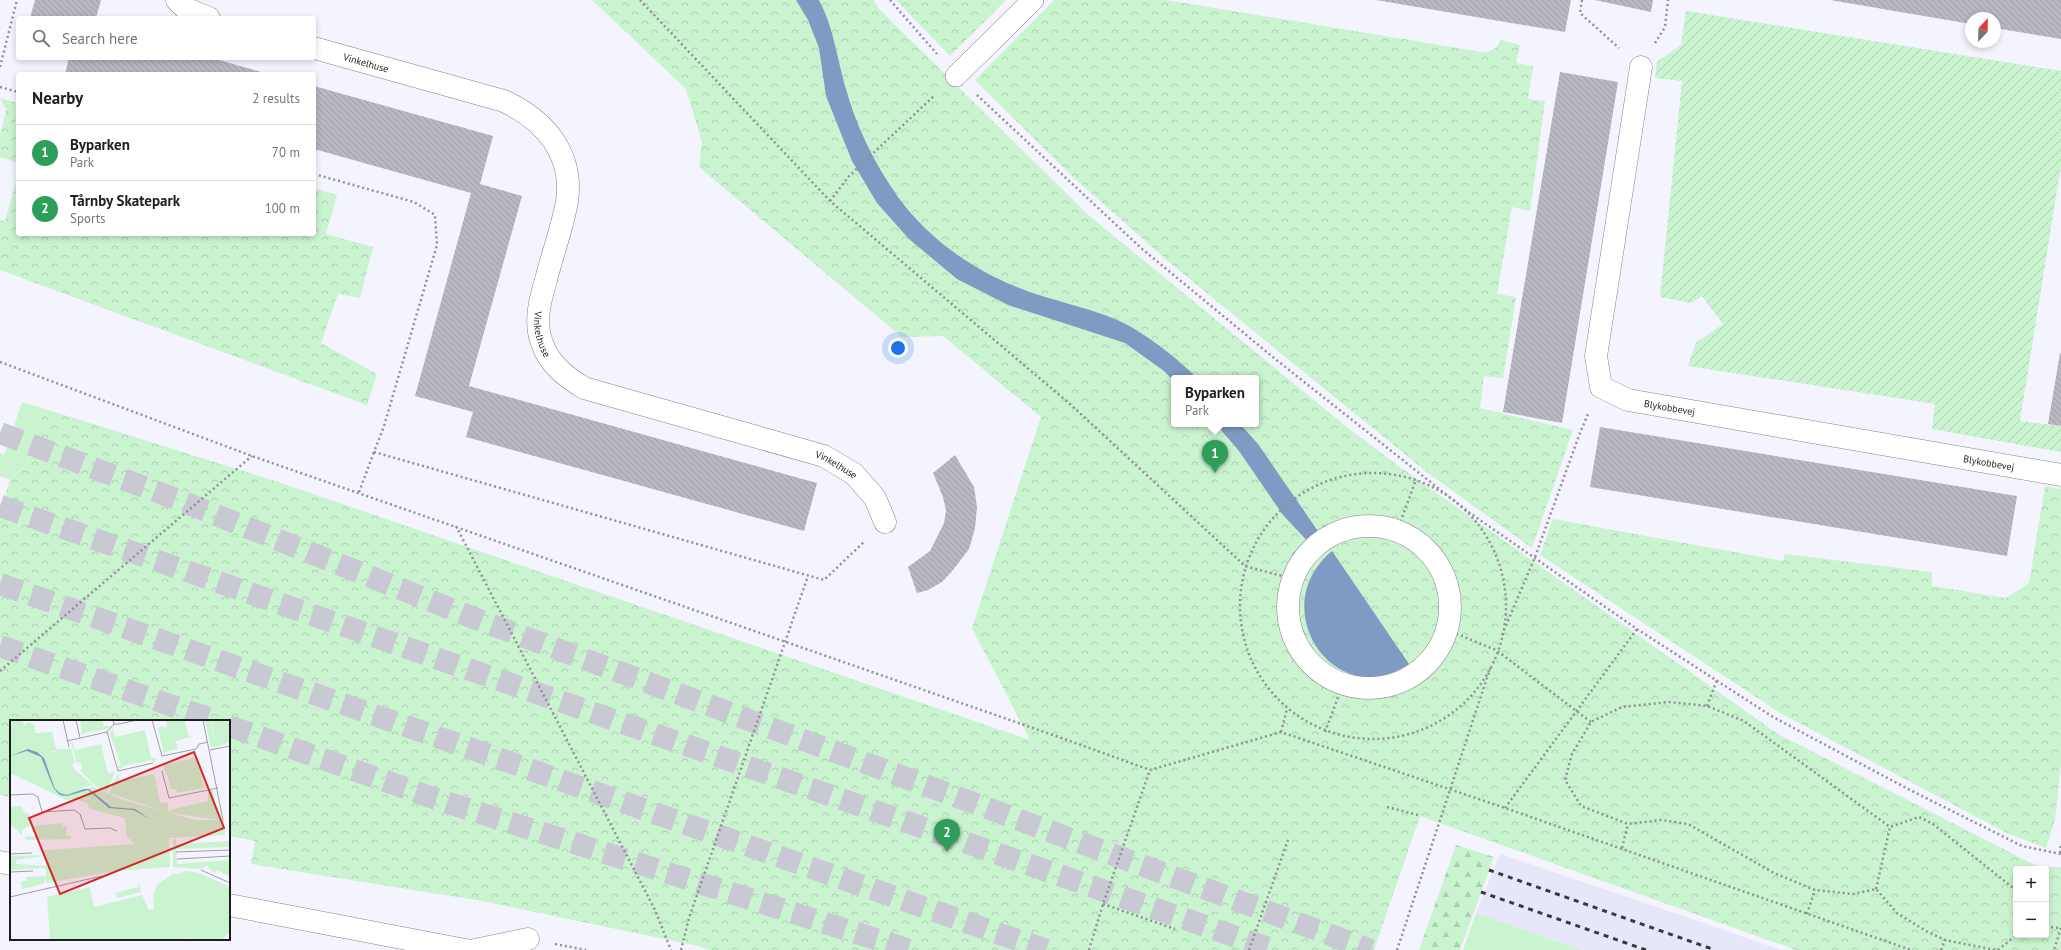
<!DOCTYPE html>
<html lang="en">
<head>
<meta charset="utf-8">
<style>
  :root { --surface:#fff; --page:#f2f2f2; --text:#202124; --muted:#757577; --line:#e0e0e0; --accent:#50861f }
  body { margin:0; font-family:"PT Sans",sans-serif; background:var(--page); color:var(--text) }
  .controls { position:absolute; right:12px; bottom:12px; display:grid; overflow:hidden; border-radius:4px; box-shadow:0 2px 6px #0003 }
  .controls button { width:36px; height:36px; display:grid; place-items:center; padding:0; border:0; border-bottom:1px solid var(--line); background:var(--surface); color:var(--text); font:20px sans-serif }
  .compass { position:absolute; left:1965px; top:12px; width:36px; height:36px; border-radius:50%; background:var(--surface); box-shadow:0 2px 6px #0003; rotate:22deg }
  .you { position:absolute; left:898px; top:348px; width:14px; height:14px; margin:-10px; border:3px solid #fff; border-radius:50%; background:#1a73e8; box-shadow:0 0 0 6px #1a73e833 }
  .badge { display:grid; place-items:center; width:26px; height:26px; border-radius:50%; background:var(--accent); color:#fff; font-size:13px; font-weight:700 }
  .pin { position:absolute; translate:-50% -33px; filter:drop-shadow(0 1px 2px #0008) }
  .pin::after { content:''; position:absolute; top:21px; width:14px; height:12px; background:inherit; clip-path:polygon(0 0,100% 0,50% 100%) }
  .popup { position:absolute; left:1171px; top:375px; width:88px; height:52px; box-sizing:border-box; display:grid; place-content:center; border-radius:4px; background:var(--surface); filter:drop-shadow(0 1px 3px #0005); font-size:13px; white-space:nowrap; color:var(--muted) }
  .popup b { font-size:15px; color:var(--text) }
  .popup::after { content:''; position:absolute; left:50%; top:100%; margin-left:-8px; border:8px solid transparent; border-top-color:var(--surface) }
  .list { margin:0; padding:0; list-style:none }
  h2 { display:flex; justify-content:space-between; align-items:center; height:52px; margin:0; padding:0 16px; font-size:17px }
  h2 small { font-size:13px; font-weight:400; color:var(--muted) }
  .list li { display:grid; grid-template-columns:26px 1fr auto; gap:12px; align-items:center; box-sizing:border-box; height:56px; padding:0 16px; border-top:1px solid var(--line) }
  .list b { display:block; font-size:15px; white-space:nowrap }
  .list p { margin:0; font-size:13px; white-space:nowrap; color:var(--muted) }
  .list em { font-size:13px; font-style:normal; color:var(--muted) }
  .icon { flex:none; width:22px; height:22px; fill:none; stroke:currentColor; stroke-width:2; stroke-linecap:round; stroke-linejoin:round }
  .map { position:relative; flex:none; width:2061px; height:950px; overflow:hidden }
  .search { position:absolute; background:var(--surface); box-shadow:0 2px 6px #0003; left:16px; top:16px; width:300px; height:44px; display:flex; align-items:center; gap:10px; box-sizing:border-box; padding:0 14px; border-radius:4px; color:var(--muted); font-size:15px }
  .panel { position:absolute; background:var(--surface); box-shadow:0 2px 6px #0003; left:16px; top:72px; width:300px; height:164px; border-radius:4px }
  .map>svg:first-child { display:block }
  .built { fill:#e6e7f8 }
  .grass { fill:#caf3d0 }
  .forest { fill:url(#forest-firs) }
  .park { fill:url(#park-crowns); fill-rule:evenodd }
  .garden { fill:url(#garden-furrows) }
  .water { fill:#7f9bc3 }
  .building { fill:url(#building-back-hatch) }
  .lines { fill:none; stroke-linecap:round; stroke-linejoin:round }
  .motorway-tunnel { stroke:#c8c9d2; stroke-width:22; stroke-dasharray:22 11; stroke-linecap:butt }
  .service-casing { stroke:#83848c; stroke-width:22 }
  .pedestrian-casing { stroke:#83848c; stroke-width:23 }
  .minor-casing { stroke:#83848c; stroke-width:23 }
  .path { stroke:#909197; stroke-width:2.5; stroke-dasharray:2 3; stroke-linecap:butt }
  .service { stroke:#fff; stroke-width:21 }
  .pedestrian { stroke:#fff; stroke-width:22 }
  .minor { stroke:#fff; stroke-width:22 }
  .rail { stroke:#3a3a3e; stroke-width:3; stroke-dasharray:5 5; stroke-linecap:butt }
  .labels { text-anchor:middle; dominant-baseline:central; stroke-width:3; stroke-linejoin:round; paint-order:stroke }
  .street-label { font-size:10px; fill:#1e1e21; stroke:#fff }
  .inset-road { fill:none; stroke:#9e9ea6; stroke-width:1 }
  .view { fill:#d62828; fill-opacity:0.15; stroke:#d62828; stroke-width:2 }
  .inset-edge { fill:none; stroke:#1e1e21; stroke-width:2 }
</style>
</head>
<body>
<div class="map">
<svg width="2061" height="950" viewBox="0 0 2061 950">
  <defs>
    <pattern id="forest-firs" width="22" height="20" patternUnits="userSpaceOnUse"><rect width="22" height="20" fill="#caf3d0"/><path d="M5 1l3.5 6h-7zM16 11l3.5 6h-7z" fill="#add0b2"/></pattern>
    <pattern id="park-crowns" width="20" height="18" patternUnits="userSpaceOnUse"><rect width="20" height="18" fill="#caf3d0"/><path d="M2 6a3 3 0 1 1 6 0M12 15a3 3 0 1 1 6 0" fill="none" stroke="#add0b2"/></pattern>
    <pattern id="garden-furrows" width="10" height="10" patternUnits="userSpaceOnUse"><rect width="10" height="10" fill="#caf3d0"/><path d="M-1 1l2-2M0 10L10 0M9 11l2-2" fill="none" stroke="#add0b2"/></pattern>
    <pattern id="building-back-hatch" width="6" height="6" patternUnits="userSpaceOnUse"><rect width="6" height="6" fill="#b7b8c1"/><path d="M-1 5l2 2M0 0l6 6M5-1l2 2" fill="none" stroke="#9d9ea6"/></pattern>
  </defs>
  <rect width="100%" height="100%" fill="#f3f4fe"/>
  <path class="built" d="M1500,854L1701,922L1781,950H1581L1476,913Z"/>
  <path class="grass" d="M22,402L45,409L25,466L10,480L0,476V453L4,455Z
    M1476,913L1581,950H1463Z"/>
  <path class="forest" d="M1456,845L1494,857L1460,950H1419Z"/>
  <path class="park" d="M592,0H874L879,9L1087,214L1343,424L1397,465L1778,734L2039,867H2061V950H1796L1420,816L1374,950H710L698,946L482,901L251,864L255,841L229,836V721H11V797L0,795V512L10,480L25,466L45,409L278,482L1030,740L972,628L1041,417L943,336L902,337L699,167L702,142L686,89ZM1174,378H1256V424H1174ZM2016,869H2046V935H2016Z
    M896,0H1006L950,56Z
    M1054,0H1166L1482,52C1492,52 1497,49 1500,40L1520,45L1516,63L1533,66L1528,99L1545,101L1530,211L1512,207L1497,294L1516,297L1503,378L1484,376L1480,408L1573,430L1532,548L1428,473L1170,263L1072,176L975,80Z
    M0,98L18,103V163L0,157V136L6,110Z
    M18,174V234H314V188L337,195L326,234L373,247L360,298L338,294L321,343L377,374L367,405L0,270V220L5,221Z
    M2045,486L2061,489V763L2055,820L2046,848L2009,834L1782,714L1540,555L1553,519L1783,561L1785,554L1932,572V586L2006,598L2029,583Z"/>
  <path class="garden" d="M1686,11L2061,71V165L2020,421L2061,426V452L1932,429L1935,404L1688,366L1696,343L1723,324L1702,296L1691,303L1660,297L1682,81L1655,78L1657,62L1681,45Z"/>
  <path class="water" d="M796,0H819C833,26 837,57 845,86C856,126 874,163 898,197C933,245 986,279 1042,296C1071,305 1108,313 1133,328C1156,342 1178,359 1197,378H1174V381L1164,371L1125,343L1008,305L957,279L909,239L877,203L852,161L826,96L819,48L808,20Z
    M1216,424H1240L1258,444L1322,537L1313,547L1283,515L1239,451Z
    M1332,551L1409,664C1336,714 1263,609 1332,551Z"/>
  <path class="building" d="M35,0H101L96,18H30Z
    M1376,0H1571L1565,32Z
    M1595,0H1653L1651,12Z
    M1830,0H2061V39L1995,28V18H1971V24Z
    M69,58H212L268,74H65Z
    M1560,72L1618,82L1562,423L1503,412Z
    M314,86L493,136L480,184L522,196L469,386L817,483L804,531L466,437L473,412L415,396L471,193L314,149Z
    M2060,353H2061V426L2048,424Z
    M1600,427L2017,496L2007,556L1590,487Z
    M955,455L974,487L977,507L975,528L969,549L953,570L942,582L928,590L917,593L908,567L930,551L944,523L946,511L943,497L933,473Z"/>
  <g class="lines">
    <path class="motorway-tunnel" d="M0,433L176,499L476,619L1371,950
      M0,506L1274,950
      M0,584L1046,950
      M0,646L216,721
      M229,726L439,800L910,950"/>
    <defs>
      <path id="service" d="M956,76L1033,0"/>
      <path id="pedestrian" d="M1288 607a81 81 0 1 1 162 0a81 81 0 1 1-162 0Z"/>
      <g id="minor">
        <path d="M177,0L185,8L209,18"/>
        <path id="s1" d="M314,48L504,101C544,120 574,153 567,201C563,226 552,255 546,280C540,300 534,322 542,343C549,364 566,377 584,388L824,456L854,474L875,498L885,522"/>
        <path id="s2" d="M1641,67L1596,356L1601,387L1628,400L2061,475"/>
        <path d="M0,862L11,864"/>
        <path d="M229,905L465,950"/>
        <path d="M475,950L528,939"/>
      </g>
    </defs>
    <use href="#service" class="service-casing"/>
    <use href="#pedestrian" class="pedestrian-casing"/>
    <use href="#minor" class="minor-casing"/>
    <path class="path" d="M640,0L830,201L1070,404L1245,566L1293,579
      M890,0L937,54
      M1582,0L1580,13L1619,48
      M1655,43L1665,27L1668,0
      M0,67L17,0
      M0,87L18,92
      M977,95L1141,248L1274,358L1467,511L1637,629L1773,717L1910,790L2022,846L2061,854
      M314,174L414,202L435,215L437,245L384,426L374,452L824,580L865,541
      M830,201L849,176L935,95
      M0,362L252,456L1073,742L1150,770L1281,732L1505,808L1911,950
      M1240 606a133 133 0 1 1 266 0a133 133 0 1 1-266 0Z
      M359,492L374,452
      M456,526L654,908L671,950
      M1397,531L1416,480
      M1447,630L1496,650L1591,722
      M1502,635L1535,557L1580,433L1588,414
      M0,671L252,456
      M1707,706L1717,680
      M1281,732L1287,709
      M1325,732L1343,684
      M1387,807L1418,815
      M1505,808L1637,629
      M1622,848L1628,824
      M2060,853L2061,844
      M1876,889L1890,827
      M1103,904L1175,929
      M1807,914L1815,890
      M2046,927L2061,928L2054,950
      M555,944L586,950
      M681,950L689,918L808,576
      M1089,950L1103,904L1150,770
      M1249,950L1288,840
      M1397,950L1491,666
      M1941,950L1945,940
      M1995,950L1945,940L1926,931L1897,913L1876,889L1853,894L1815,890L1774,873L1688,824L1661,820L1628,824L1581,806L1565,780L1572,754L1591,722L1622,707L1669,702L1707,706L1744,721L1890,827L1919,817L1933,824L2012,887L2016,895
      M1998,950L2014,937L2016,930"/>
    <use href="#service" class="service"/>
    <use href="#pedestrian" class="pedestrian"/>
    <use href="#minor" class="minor"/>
    <path class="rail" d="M1489,870L1715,950
      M1481,892L1646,950"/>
  </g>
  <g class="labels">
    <g class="street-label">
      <text stroke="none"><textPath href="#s1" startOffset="54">Vinkelhuse</textPath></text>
      <text stroke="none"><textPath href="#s1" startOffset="462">Vinkelhuse</textPath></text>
      <text stroke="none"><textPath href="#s2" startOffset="396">Blykobbevej</textPath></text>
      <text stroke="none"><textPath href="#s2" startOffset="720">Blykobbevej</textPath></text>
      <text stroke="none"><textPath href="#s1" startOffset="798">Vinkelhuse</textPath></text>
    </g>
  </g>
  <g transform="translate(10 720)">
    <rect width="220" height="220" fill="#f3f4fe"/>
    <path d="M195,0H200L206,26L201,27ZM220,121V127L167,129L166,124ZM34,130H36L35,136L6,140V144L36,146L37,153L35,148L0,150V136L34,135ZM163,154H178L188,158L201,166L220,183V211L212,220H180L166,212L159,220H40L37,177L80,167L84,187L132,175L139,190L144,189L143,175L148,164ZM38,156L33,164L12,169L11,161H16V157Z" fill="#caf3d0"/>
    <path d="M1,0L2,8L9,13L41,32L33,34L0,22ZM213,0L214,2L220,1V7L212,8L209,20L205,21L201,1ZM163,119H166L167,144L220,140V157L207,150L205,153L200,150L197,145L192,149L163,147ZM176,151L189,153L220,167V183L201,166L178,154L169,153ZM166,212L176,218L180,220H159Z" fill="#caf3d0"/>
    <path d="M1,0H11L15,5L19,2L25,5V13L42,12L46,29H55L39,32L3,9ZM70,0H92L94,6H101L98,9L74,13L72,16ZM154,0H175L178,15L181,17L166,21L168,29L155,32V34L151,31L153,30L148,9L151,6L156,8L157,2ZM210,3L212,8L220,7V22L201,29L206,26L205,21L209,18L205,4ZM103,8L105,17L135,10L141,38H147L145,42L142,40L113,46V49L109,48L107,46L111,45L100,14ZM0,10L34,34L42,51L72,69L84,67L113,80L185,100H214L215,115L159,118L160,147L105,151L36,163V130L125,124L117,117L115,98L80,89L77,83L65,79L57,80L0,53ZM61,22H63L65,30L91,24L98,53L105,52L97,72L84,65L70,50L73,48L70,42L67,43ZM108,53L110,61L144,54L150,83L158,82L159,93L99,73ZM203,70L210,100L160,93V90L198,81V71ZM11,86L15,93H19L20,105L12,110V115L0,104V87ZM52,103L53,106H57L56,115L61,116V119L17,120L14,117L27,116L22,106ZM129,162L131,172L107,178L106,173L129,167Z" fill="#caf3d0"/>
    <path d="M61,28L65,43L62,44L64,49L83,65L71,68L42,51L34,34ZM187,37L194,67H201L166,73L167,69H161L156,51H154V45Z" fill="#caf3d0"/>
    <path d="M18,29L27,32L34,38L45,69L50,73L57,75L74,69H79L101,87L125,89L141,100L124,90L99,88L78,70L57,76L50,75L44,69L31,37L17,31L0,36Z" fill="#7f9bc3"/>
    <path class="inset-road" d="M53,0L59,27M66,0L70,18M103,0L104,4H109L127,0M142,0L152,36L186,29L189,24L198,22M193,0L213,100M97,12L108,51L143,43M57,21L97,12L104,4M200,30L220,26M152,51L159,78L208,68M0,75L23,74L28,77L32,92L64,90L70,94L75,109L100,108L107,111M166,132L220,130M0,134L22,133M167,139L220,136M191,150L220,163M0,152L23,151M0,177L92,156"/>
    <path class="view" d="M184,32L214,108L50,174L19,98Z"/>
    <rect width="220" height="220" class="inset-edge"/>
  </g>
</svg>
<div class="controls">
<button>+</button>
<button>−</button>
</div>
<svg class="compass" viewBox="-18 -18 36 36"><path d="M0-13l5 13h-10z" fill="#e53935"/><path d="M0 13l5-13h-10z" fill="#757577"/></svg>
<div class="you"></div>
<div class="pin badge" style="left:1215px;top:473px;background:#2e9e5b">1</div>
<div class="popup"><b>Byparken</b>Park</div>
<div class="pin badge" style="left:947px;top:852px;background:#2e9e5b">2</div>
<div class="search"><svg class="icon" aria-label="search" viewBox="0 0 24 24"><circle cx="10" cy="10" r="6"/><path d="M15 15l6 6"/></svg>Search here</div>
<section class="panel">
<h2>Nearby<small>2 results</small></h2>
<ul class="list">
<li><span class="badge" style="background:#2e9e5b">1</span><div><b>Byparken</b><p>Park</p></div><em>70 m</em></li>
<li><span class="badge" style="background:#2e9e5b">2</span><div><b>Tårnby Skatepark</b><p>Sports</p></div><em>100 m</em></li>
</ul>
</section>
</div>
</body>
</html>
